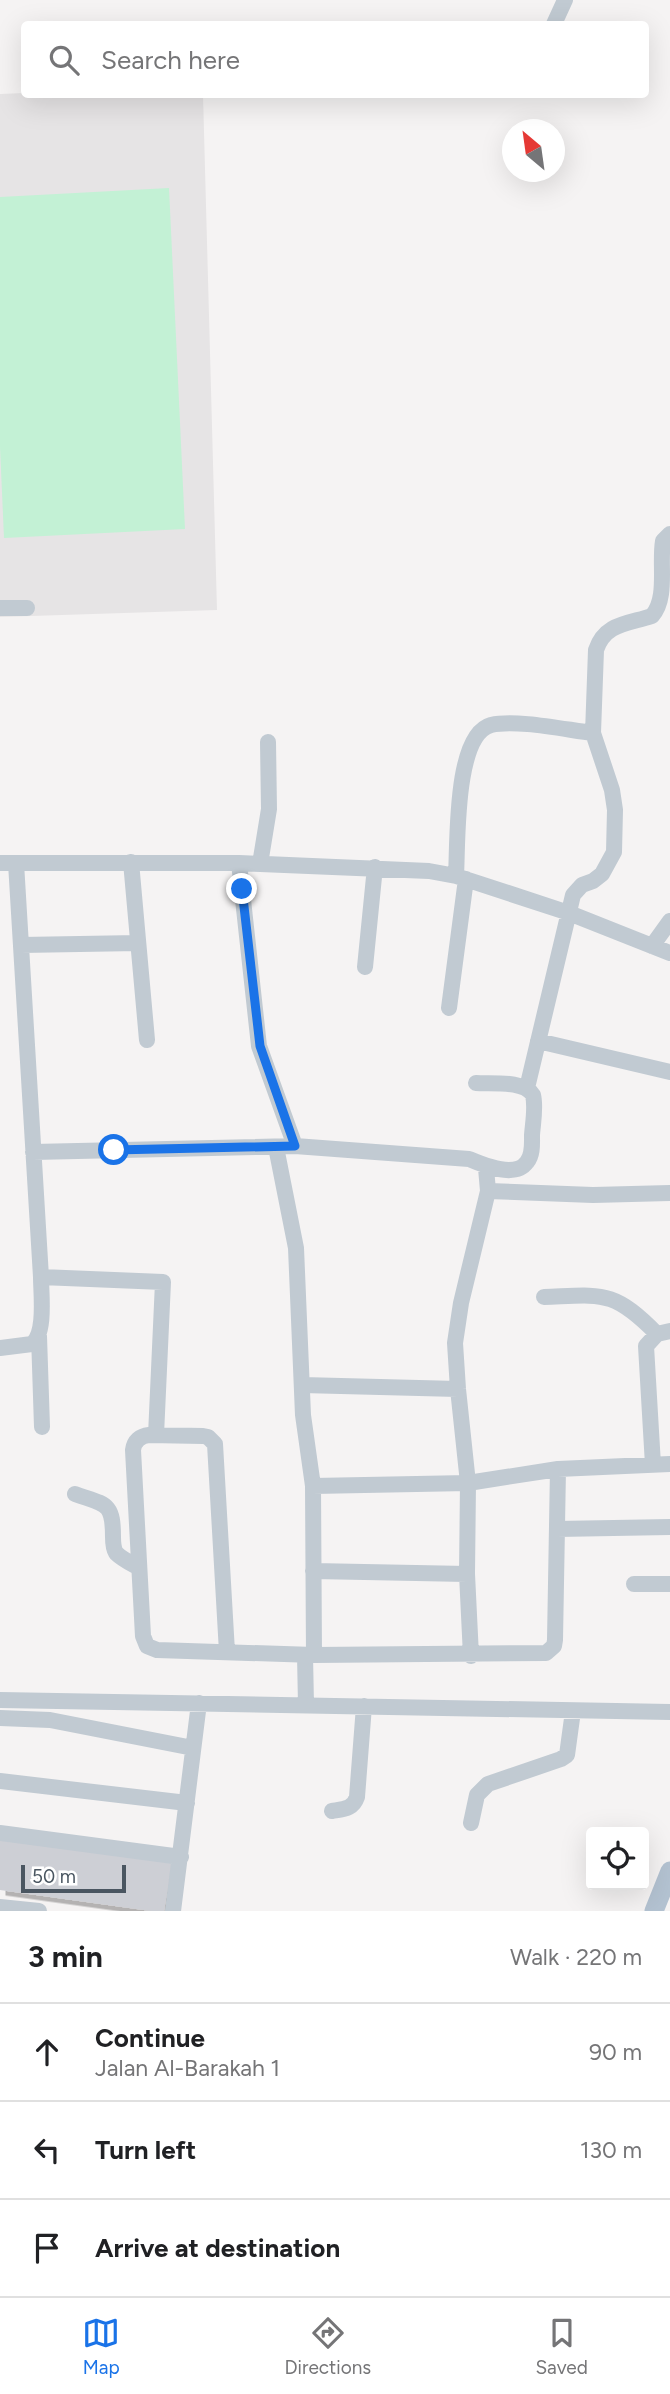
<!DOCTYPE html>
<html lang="en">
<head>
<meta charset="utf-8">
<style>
  :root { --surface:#fff; --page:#f2f2f2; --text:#202124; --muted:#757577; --line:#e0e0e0; --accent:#1a73e8 }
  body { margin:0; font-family:Figtree,sans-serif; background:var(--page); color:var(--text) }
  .controls { position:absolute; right:21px; bottom:21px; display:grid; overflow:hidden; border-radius:7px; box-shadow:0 7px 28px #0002 }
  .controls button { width:63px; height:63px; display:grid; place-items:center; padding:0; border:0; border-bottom:2px solid var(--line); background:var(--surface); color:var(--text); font:35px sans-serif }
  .compass { position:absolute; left:502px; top:119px; width:63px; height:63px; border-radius:50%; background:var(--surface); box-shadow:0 7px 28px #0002; rotate:331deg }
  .scale { position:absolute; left:21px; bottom:18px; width:105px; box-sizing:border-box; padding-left:7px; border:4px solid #4a5661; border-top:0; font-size:19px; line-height:24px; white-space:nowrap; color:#4a5661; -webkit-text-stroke:5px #fff; paint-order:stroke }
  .stop { position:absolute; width:21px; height:21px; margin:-16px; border:5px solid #1a73e8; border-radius:50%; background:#fff }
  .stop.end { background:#1a73e8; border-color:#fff; box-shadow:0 2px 7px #0008 }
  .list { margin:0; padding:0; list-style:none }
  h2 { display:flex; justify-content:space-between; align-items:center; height:91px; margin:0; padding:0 28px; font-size:30px }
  h2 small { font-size:23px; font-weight:400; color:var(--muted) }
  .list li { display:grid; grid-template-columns:46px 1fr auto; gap:21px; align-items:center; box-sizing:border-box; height:98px; padding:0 28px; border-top:2px solid var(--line) }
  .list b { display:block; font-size:26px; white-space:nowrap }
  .list p { margin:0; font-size:23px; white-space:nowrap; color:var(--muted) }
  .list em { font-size:23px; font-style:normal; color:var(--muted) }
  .icon { flex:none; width:38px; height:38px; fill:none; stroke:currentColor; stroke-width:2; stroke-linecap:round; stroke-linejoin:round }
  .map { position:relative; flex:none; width:670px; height:1911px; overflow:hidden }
  .search { position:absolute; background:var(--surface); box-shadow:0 7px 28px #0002; left:21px; right:21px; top:21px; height:77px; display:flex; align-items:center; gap:18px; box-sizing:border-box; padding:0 24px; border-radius:7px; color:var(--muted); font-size:26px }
  .sheet { height:385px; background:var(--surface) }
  nav { display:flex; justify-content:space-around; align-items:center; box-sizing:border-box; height:98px; border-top:2px solid var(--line); background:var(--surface); font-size:19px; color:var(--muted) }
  nav a { display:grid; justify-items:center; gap:4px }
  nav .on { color:var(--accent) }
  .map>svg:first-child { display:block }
  .education { fill:#e6e4e5 }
  .green { fill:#c3f1d5 }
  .building { fill:#cdcfd5; filter:url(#shadow) }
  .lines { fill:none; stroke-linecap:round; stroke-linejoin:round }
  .minor { stroke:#c1cad2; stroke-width:16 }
  .major { stroke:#b3c2d1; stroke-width:19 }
  .route { stroke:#1a73e8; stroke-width:9 }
</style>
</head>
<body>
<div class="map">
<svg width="670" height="1911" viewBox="0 0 670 1911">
  <defs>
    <filter id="shadow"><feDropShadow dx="5.5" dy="5.5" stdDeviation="0" flood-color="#0004"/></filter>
  </defs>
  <rect width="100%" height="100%" fill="#f5f3f3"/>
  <path class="education" d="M24,93L203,95L217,610L0,617V94Z"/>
  <path class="green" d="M169,188L185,529L4,538L0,447V197Z"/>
  <path class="building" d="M0,1836L172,1861L164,1911H151L0,1890Z"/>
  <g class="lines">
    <path class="minor" d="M554,24L565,0
      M0,608H27
      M131,862L147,1040
      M0,863H239L429,871L456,876L569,913L670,953
      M239,863L259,1046L295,1146
      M260,864L269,809L268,742
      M456,876C458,844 454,735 491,725C516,719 567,730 593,733
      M21,945L138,943
      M652,946L670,921
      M365,967L375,867
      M449,1008L466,879
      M538,1041L670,1072
      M527,1088L573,895L582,885L593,881L602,874L614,852L615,810L612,790L593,733L596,650C605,623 628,624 652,616C668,598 659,564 663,541L670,534
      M276,1147L296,1248L303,1415L313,1486L314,1655
      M33,1152L295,1146L469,1159C483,1165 515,1179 527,1162C533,1155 532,1143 532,1135C533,1122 536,1107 533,1095C524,1080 492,1084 476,1083
      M488,1191L593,1195L670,1193
      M41,1277L163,1282L156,1435
      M544,1297C602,1295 613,1289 657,1334
      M39,1336L42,1427
      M0,1348L32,1344C46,1333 41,1294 41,1277L16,863
      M302,1385L458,1389
      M653,1465L646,1346L657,1334L670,1331
      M313,1486L468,1483L558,1469L670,1464
      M75,1494C106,1505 113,1502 113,1537C113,1543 113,1548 116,1553C122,1559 132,1564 139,1568
      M557,1529L670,1527
      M313,1571L467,1574
      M634,1584H670
      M227,1652L215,1444L208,1437L203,1436L149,1435C140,1436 134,1441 133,1450L143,1636L147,1646L157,1650L314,1655L546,1653L554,1646L555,1640L558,1469
      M305,1655L306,1705
      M471,1656L467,1574L468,1483L458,1389L455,1343L461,1303L488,1191L486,1168
      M0,1700L670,1712
      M0,1718L50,1720L193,1748
      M0,1781L187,1803
      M332,1811C344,1809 353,1809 357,1797L364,1706
      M471,1823L477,1795L488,1784L561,1759L567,1755L573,1711
      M0,1833L181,1857
      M0,1907L39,1911
      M173,1911L199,1703"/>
    <path class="major" d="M654,1911L670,1871"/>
  </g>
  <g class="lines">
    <path class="route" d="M114,1150L295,1146L260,1046L242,889"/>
  </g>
</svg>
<div class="controls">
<button><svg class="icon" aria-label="locate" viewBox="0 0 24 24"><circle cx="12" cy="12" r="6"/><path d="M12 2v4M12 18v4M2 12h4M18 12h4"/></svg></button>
</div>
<svg class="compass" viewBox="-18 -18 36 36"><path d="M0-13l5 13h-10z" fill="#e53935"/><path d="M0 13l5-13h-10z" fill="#757577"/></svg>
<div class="scale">50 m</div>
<div class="stop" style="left:114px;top:1150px"></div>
<div class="stop end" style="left:242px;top:889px"></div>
<div class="search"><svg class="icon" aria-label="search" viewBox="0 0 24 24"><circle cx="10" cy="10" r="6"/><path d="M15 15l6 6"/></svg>Search here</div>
</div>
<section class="sheet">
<h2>3 min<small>Walk · 220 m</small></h2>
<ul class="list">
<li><svg class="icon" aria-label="ahead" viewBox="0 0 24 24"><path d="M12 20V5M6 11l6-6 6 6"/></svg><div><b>Continue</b><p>Jalan Al-Barakah 1</p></div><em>90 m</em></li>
<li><svg class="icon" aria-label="left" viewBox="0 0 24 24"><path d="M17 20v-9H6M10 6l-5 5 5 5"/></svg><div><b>Turn left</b></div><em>130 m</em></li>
<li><svg class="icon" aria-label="arrive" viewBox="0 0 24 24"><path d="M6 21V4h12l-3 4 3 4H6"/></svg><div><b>Arrive at destination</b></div></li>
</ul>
</section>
<nav>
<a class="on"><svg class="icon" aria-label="map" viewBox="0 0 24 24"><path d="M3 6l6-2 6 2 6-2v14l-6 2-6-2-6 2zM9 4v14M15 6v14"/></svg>Map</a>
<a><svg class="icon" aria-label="directions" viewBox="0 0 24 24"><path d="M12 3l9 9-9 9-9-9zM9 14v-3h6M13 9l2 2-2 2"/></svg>Directions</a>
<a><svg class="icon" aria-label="saved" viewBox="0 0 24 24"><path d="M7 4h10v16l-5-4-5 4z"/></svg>Saved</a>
</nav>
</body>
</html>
